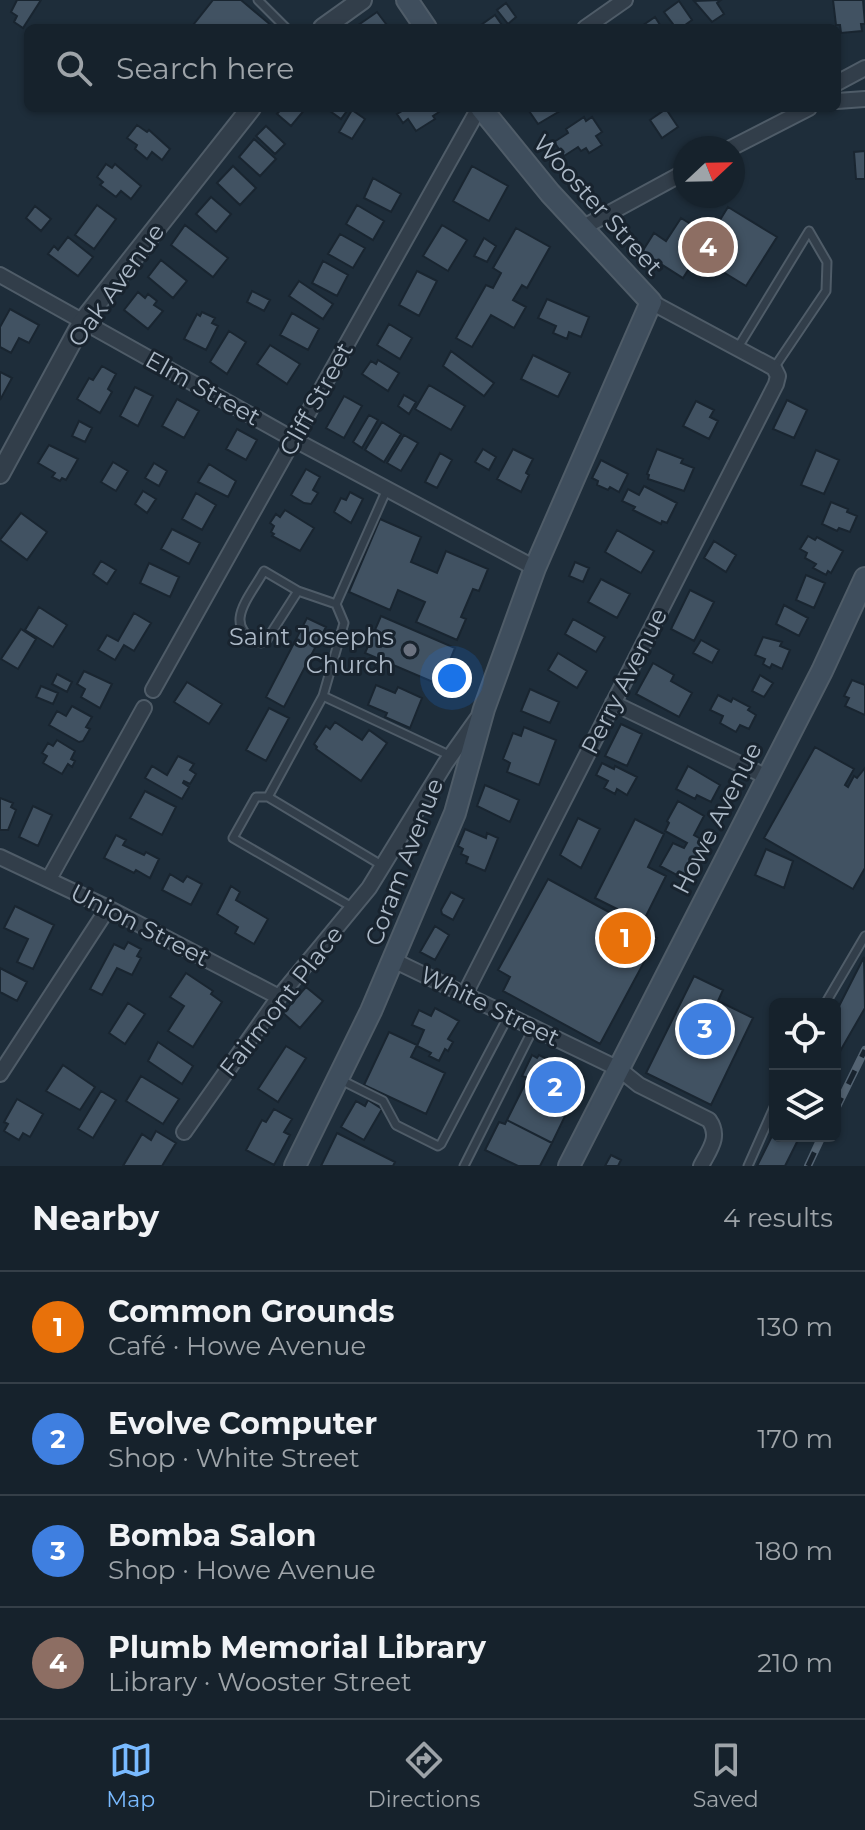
<!DOCTYPE html>
<html lang="en">
<head>
<meta charset="utf-8">
<style>
  :root { --surface:#16222c; --page:#1f2a34; --text:#f1f3f6; --muted:#9ea4a9; --line:#353f48; --accent:#79baff }
  body { margin:0; font-family:Montserrat,sans-serif; background:var(--page); color:var(--text) }
  .controls { position:absolute; right:24px; bottom:24px; display:grid; overflow:hidden; border-radius:12px; box-shadow:0 2px 6px #0004 }
  .controls button { width:72px; height:72px; display:grid; place-items:center; padding:0; border:0; border-bottom:2px solid var(--line); background:var(--surface); color:var(--text); font:40px sans-serif }
  .compass { position:absolute; left:673px; top:136px; width:72px; height:72px; border-radius:50%; background:var(--surface); box-shadow:0 2px 6px #0004; rotate:68deg }
  .you { position:absolute; left:452px; top:678px; width:28px; height:28px; margin:-20px; border:6px solid #fff; border-radius:50%; background:#1a73e8; box-shadow:0 0 0 12px #1a73e833 }
  .badge { display:grid; place-items:center; width:52px; height:52px; border-radius:50%; background:var(--accent); color:#fff; font-size:26px; font-weight:700 }
  .pin { position:absolute; translate:-50% -50%; border:4px solid #fff; box-shadow:0 2px 8px #0006 }
  .list { margin:0; padding:0; list-style:none }
  h2 { display:flex; justify-content:space-between; align-items:center; height:104px; margin:0; padding:0 32px; font-size:34px }
  h2 small { font-size:26px; font-weight:400; color:var(--muted) }
  .list li { display:grid; grid-template-columns:52px 1fr auto; gap:24px; align-items:center; box-sizing:border-box; height:112px; padding:0 32px; border-top:2px solid var(--line) }
  .list b { display:block; font-size:30px; white-space:nowrap }
  .list p { margin:0; font-size:26px; white-space:nowrap; color:var(--muted) }
  .list em { font-size:26px; font-style:normal; color:var(--muted) }
  .icon { flex:none; width:44px; height:44px; fill:none; stroke:currentColor; stroke-width:2; stroke-linecap:round; stroke-linejoin:round }
  .map { position:relative; flex:none; width:865px; height:1166px; overflow:hidden }
  .search { position:absolute; background:var(--surface); box-shadow:0 2px 6px #0004; left:24px; right:24px; top:24px; height:88px; display:flex; align-items:center; gap:20px; box-sizing:border-box; padding:0 28px; border-radius:12px; color:var(--muted); font-size:30px }
  .sheet { height:552px; background:var(--surface) }
  nav { display:flex; justify-content:space-around; align-items:center; box-sizing:border-box; height:112px; border-top:2px solid var(--line); background:var(--surface); font-size:22px; color:var(--muted) }
  nav a { display:grid; justify-items:center; gap:4px }
  nav .on { color:var(--accent) }
  .map>svg:first-child { display:block }
  .building { fill:#415262; stroke:#192530; stroke-width:2 }
  .lines { fill:none; stroke-linecap:round; stroke-linejoin:round }
  .service-casing { stroke:#4f5c68; stroke-width:11 }
  .minor-casing { stroke:#4f5c68; stroke-width:18 }
  .tertiary-casing { stroke:#4f5c68; stroke-width:22 }
  .secondary-casing { stroke:#4f5c68; stroke-width:24 }
  .service { stroke:#323e4a; stroke-width:7 }
  .minor { stroke:#323e4a; stroke-width:14 }
  .tertiary { stroke:#323e4a; stroke-width:18 }
  .secondary { stroke:#3f4e5d; stroke-width:20 }
  .rail-casing { stroke:#536372; stroke-width:8 }
  .rail { stroke:#18232e; stroke-width:5; stroke-dasharray:15; stroke-linecap:butt }
  .worship-dot { fill:#6b7280; stroke:#18232e; stroke-width:3 }
  .labels { text-anchor:middle; dominant-baseline:central; stroke-width:6; stroke-linejoin:round; paint-order:stroke }
  .street-label { font-size:24px; fill:#acb9c7; stroke:#18232e }
  .poi-label { font-size:24px; fill:#acb9c7; stroke:#18232e; text-anchor:end }
</style>
</head>
<body>
<div class="map">
<svg width="865" height="1166" viewBox="0 0 865 1166">
  <rect width="100%" height="100%" fill="#1e2d3a"/>
  <path class="building" d="M17,0H41L23,28L14,22L17,16L11,12Z
    M213,0H241L272,26L271,28H200L194,24Z
    M721,0L717,3L724,14L712,22L694,1Z
    M833,0H863L865,24H861L862,31L841,33L840,25H836Z
    M679,1L692,20L681,28H676L664,12Z
    M506,3L516,17L508,24L497,10Z
    M377,12L386,24L383,28H354Z
    M495,15L504,28H483L481,25Z
    M655,17L662,28H639Z
    M282,108H306L291,126L277,114Z
    M332,108H349L341,119L330,111Z
    M400,108H437L439,112L433,116L435,119L416,131L408,119L403,123L397,114L402,111Z
    M527,108H565L538,124Z
    M666,109L678,127L662,138L650,120Z
    M352,110L365,119L352,139L339,132Z
    M584,117L586,121L592,117L602,132L596,136L602,145L589,153L586,148L581,151L578,147L564,156L554,142L568,133L566,129Z
    M137,125L147,132L149,130L170,149L162,160L152,152L147,159L135,149L137,145L127,138Z
    M266,126L285,144L275,154L256,136Z
    M254,139L276,159L260,176L239,157Z
    M865,151V179H856L854,152Z
    M106,164L112,168L115,164L141,186L131,199L121,191L116,197L100,185L103,182L97,177Z
    M233,166L256,188L240,205L217,183Z
    M472,166L508,186L489,221L453,201Z
    M373,178L401,194L391,212L364,198Z
    M211,197L231,214L216,232L196,214Z
    M97,205L116,219L94,249L75,235Z
    M357,205L384,221L373,240L346,224Z
    M35,206L51,219L41,231L26,218Z
    M728,207L777,237L746,286L697,256L683,278L642,252L654,233L666,241L681,218L710,236Z
    M185,225L228,258L213,277L171,245Z
    M442,225L467,240L448,271L423,256Z
    M516,228L550,247L527,288L522,285L513,300L526,307L514,328L491,315L472,347L456,338L486,285L493,288L501,273L493,268Z
    M340,234L365,248L353,268L328,254Z
    M68,237L93,257L78,276L48,254L54,246L58,250Z
    M484,238L496,246L487,262L474,256Z
    M161,260L187,281L173,298L148,277Z
    M323,261L348,275L337,296L312,283Z
    M417,271L437,281L419,316L399,305Z
    M299,281L333,304L323,319L289,296Z
    M252,291L270,300L264,311L247,302Z
    M138,292L145,298L148,294L157,301L154,305L163,311L148,329L124,310Z
    M547,299L589,317L581,337L569,332L567,339L553,333L556,326L538,318Z
    M10,309L39,325L29,343L19,338L11,353L0,347V327Z
    M202,312L215,318L212,323L218,326L206,350L184,339L197,314L200,316Z
    M292,313L319,329L308,350L280,335Z
    M389,324L412,338L400,359L377,345Z
    M229,331L246,342L227,374L210,362Z
    M270,345L300,364L287,384L257,364Z
    M451,351L494,383L484,396L443,366Z
    M533,355L570,373L558,397L521,379Z
    M378,360L399,373L388,391L362,374L371,361L376,364Z
    M102,366L116,374L108,389L112,392L100,413L77,399L89,378L93,380Z
    M0,372L12,378L0,400Z
    M429,385L465,406L451,430L415,409Z
    M135,387L153,396L138,426L120,416Z
    M404,395L416,402L409,414L398,406Z
    M344,396L362,406L344,438L326,428Z
    M177,399L199,411L184,438L162,426Z
    M787,400L807,410L794,438L773,429Z
    M696,401L714,410L710,417L718,421L709,439L683,426Z
    M369,415L378,420L362,448L353,442Z
    M79,421L92,428L85,442L72,436Z
    M382,422L401,434L384,462L365,450Z
    M237,429L257,440L246,460L226,449Z
    M404,435L418,443L401,471L387,463Z
    M49,445L78,459L66,480L62,478L60,481L52,477L55,473L38,463Z
    M483,449L496,457L489,470L475,462Z
    M513,449L533,459L526,473L529,475L521,492L497,479Z
    M657,449L683,459L681,463L694,468L684,491L648,479L649,475L647,474Z
    M816,450L839,460L824,494L801,485Z
    M440,453L452,460L437,488L425,482Z
    M601,460L628,474L619,492L610,487L608,490L597,485L598,481L592,478Z
    M113,462L128,471L116,491L101,482Z
    M154,463L167,471L159,486L145,478Z
    M209,464L236,481L228,497L198,482Z
    M306,469L320,477L313,490L318,493L311,504L304,503L291,495Z
    M644,486L677,503L667,523L662,521L661,524L633,510L635,507L622,501L628,489L639,495Z
    M143,491L156,499L147,513L135,504Z
    M350,492L363,499L351,523L334,512L341,498L346,500Z
    M196,493L216,505L202,530L182,519Z
    M831,502L848,509L847,512L857,516L850,532L839,528L837,531L822,524Z
    M285,510L314,528L300,551L272,536L274,534L271,532L274,526L270,523L276,514L280,517Z
    M21,513L47,532L27,560L0,540Z
    M380,519L421,537L411,562L437,573L446,551L488,569L479,591L473,589L461,617L466,619L457,640L416,622L425,602L398,590L390,610L349,592Z
    M172,529L200,543L189,564L161,549Z
    M617,530L654,551L641,573L605,552Z
    M808,536L815,540L817,537L843,551L831,573L828,571L826,575L813,568L816,564L805,558L807,553L800,549Z
    M714,541L736,555L726,572L704,558Z
    M101,561L116,570L107,584L93,574Z
    M575,562L589,568L583,582L569,576Z
    M149,563L179,577L170,597L140,583Z
    M806,575L825,583L814,608L796,600Z
    M601,579L630,594L617,618L588,602Z
    M690,590L714,602L694,641L671,629Z
    M784,605L808,618L799,636L776,624Z
    M39,607L67,625L53,647L25,630Z
    M134,613L151,623L134,651L124,645L115,660L98,650L107,635L118,641Z
    M381,616L455,648L440,685L365,653Z
    M307,618L326,627L284,707L266,697Z
    M573,619L605,637L596,652L565,634Z
    M21,629L36,639L18,669L1,659Z
    M763,637L782,642L780,646L790,650L782,669L772,664L770,668L763,664L765,659L755,655Z
    M701,640L719,650L712,663L693,653Z
    M558,653L587,671L577,688L548,670Z
    M653,663L674,675L671,681L692,693L679,717L636,694Z
    M84,671L112,684L100,708L81,697L85,689L77,684Z
    M57,674L72,682L67,692L52,684Z
    M760,675L773,683L764,697L752,691Z
    M852,680L865,685V715L845,706L849,698L844,696Z
    M187,682L222,704L209,724L174,702Z
    M376,685L395,693L398,687L422,698L410,728L385,717L387,713L368,705Z
    M41,686L58,693L53,704L36,697Z
    M530,689L559,702L550,723L521,711Z
    M718,695L731,702L733,698L750,707L748,710L756,715L749,729L740,725L736,732L720,723L723,716L710,710Z
    M72,706L92,717L86,727L90,729L83,741L79,742L49,725L57,711L66,716Z
    M269,708L289,718L266,761L246,750Z
    M335,722L362,740L369,730L387,743L361,781L316,749L317,747L314,744L326,726L330,729Z
    M621,724L642,734L627,766L605,756Z
    M524,727L556,740L539,785L507,772L510,763L503,759L513,733L521,736Z
    M57,740L75,751L71,759L75,761L72,767L68,764L62,774L43,763L47,756L42,753L48,743L53,746Z
    M815,747L854,769L845,785L848,787L854,776L857,778L865,768V868L853,889L764,838Z
    M178,756L194,764L190,770L196,774L190,784L184,781L183,783L189,787L182,799L145,778L152,766L167,775Z
    M602,763L614,769L615,766L637,777L627,795L617,789L615,794L604,788L608,781L596,775Z
    M688,766L720,785L711,802L697,795L695,799L676,789Z
    M485,785L519,800L510,822L477,806Z
    M145,791L176,807L162,835L130,818Z
    M0,798L13,803L11,807L16,810L8,830H0Z
    M678,801L704,816L694,835L706,842L684,879L660,866L673,843L684,848L687,843L665,831L669,823L667,821Z
    M33,806L52,815L38,846L19,837Z
    M578,818L600,829L581,868L560,855Z
    M635,819L664,834L648,867L666,876L643,922L595,898Z
    M465,829L486,838L487,833L498,838L485,871L466,863L468,857L461,854L463,849L458,846Z
    M116,835L126,840L123,845L144,855L146,852L159,859L150,878L136,870L134,873L104,858Z
    M766,849L793,861L784,888L755,875Z
    M170,874L183,882L187,876L202,884L191,905L162,890Z
    M548,879L657,938L600,1044L503,991L510,977L498,970Z
    M231,886L240,892L236,900L268,919L254,944L235,933L238,927L217,914Z
    M451,892L464,899L453,920L442,914L441,910Z
    M15,906L54,925L33,969L17,962L28,939L4,928Z
    M435,926L449,935L435,960L420,952Z
    M128,942L141,949L137,956L141,958L132,975L117,968L102,995L90,989L114,944L124,949Z
    M864,957L865,1008L835,1060V1014Z
    M0,968L27,982L17,1001L0,992Z
    M186,973L213,991L211,994L222,1002L193,1047L168,1031L184,1006L170,997Z
    M694,976L723,990L718,1001L753,1018L711,1105L646,1073Z
    M306,987L323,1001L300,1028L283,1013Z
    M128,1003L145,1014L125,1044L109,1033Z
    M435,1008L459,1021L448,1039L453,1042L448,1051L445,1049L439,1061L429,1056L431,1053L417,1046L424,1030L412,1025L419,1010L431,1016Z
    M389,1032L417,1045L411,1057L445,1073L426,1114L364,1085Z
    M158,1042L193,1066L182,1084L148,1061Z
    M286,1046L306,1058L278,1102L258,1089Z
    M532,1055L537,1058L539,1055L584,1077L552,1143L507,1120L528,1078L522,1076Z
    M63,1065L95,1087L80,1110L46,1091Z
    M141,1076L179,1099L163,1124L126,1101Z
    M101,1091L116,1100L93,1138L78,1129Z
    M17,1099L43,1114L30,1137L23,1133L19,1140L4,1131L8,1124L4,1122Z
    M368,1100L382,1109L364,1140L341,1127L356,1101L365,1106Z
    M274,1109L292,1119L284,1132L290,1135L274,1165L246,1150L262,1120L266,1122Z
    M507,1120L552,1143L540,1166H518L485,1150L499,1122L505,1124Z
    M775,1130V1136H800L785,1166H757Z
    M156,1131L176,1143L162,1166H123L142,1134L151,1140Z
    M337,1133L395,1162L393,1166H321Z
    M611,1155L621,1160L618,1166H605Z"/>
  <g class="lines">
    <defs>
      <path id="service" d="M258,0L286,28
        M737,349L809,231L827,262L826,291L774,368
        M336,604L387,489
        M323,696L451,756
        M268,797L323,696L344,623L336,604L298,591L264,571C249,598 220,627 261,643L266,641L298,591
        M352,907L233,838L256,797H268L383,866
        M825,1004L865,936
        M339,1079L383,1101L396,1125L438,1146L441,1144L509,1015
        M464,1166L533,1029
        M748,1166L775,1105"/>
      <path id="minor" d="M585,28L625,0
        M837,83L865,68
        M837,101L865,99
        M731,148L809,108
        M582,228L685,172
        M0,275L293,439L535,568
        M153,690L479,108
        M613,703L767,777
        M0,857L108,908L279,997
        M49,879L144,708
        M393,960L619,1069L639,1085L709,1120C721,1137 709,1150 701,1166
        M465,994L776,384L778,376L774,368L651,302
        M0,1074L108,908
        M184,1132L279,997L369,888L445,764L477,719"/>
      <path id="tertiary" d="M323,28L362,0
        M0,474L83,321L251,108"/>
      <path id="secondary" d="M407,0L426,28
        M295,1166L371,1011L455,813L484,709L535,568L651,302L550,193L481,108
        M569,1166L822,671L865,578"/>
    </defs>
    <use href="#service" class="service-casing"/>
    <use href="#minor" class="minor-casing"/>
    <use href="#tertiary" class="tertiary-casing"/>
    <use href="#secondary" class="secondary-casing"/>
    <use href="#service" class="service"/>
    <use href="#minor" class="minor"/>
    <use href="#tertiary" class="tertiary"/>
    <use href="#secondary" class="secondary"/>
    <defs>
      <path id="rail" d="M835,1111L865,1050
        M808,1166L822,1136"/>
    </defs>
    <use href="#rail" class="rail-casing"/>
    <use href="#rail" class="rail"/>
  </g>
  <circle class="worship-dot" cx="410" cy="650" r="8"/>
  <g class="labels">
    <g class="street-label">
      <text transform="translate(598 205) rotate(48)">Wooster Street</text>
      <text transform="translate(116 285) rotate(-54)">Oak Avenue</text>
      <text transform="translate(203 388) rotate(29)">Elm Street</text>
      <text transform="translate(316 399) rotate(-61)">Cliff Street</text>
      <text transform="translate(624 681) rotate(-63)">Perry Avenue</text>
      <text transform="translate(717 818) rotate(-63)">Howe Avenue</text>
      <text transform="translate(404 862) rotate(-69)">Coram Avenue</text>
      <text transform="translate(140 925) rotate(27)">Union Street</text>
      <text transform="translate(281 1001) rotate(-52)">Fairmont Place</text>
      <text transform="translate(490 1006) rotate(26)">White Street</text>
    </g>
    <g class="poi-label">
      <text x="394" y="636">Saint Josephs<tspan x="394" dy="28">Church</tspan></text>
    </g>
  </g>
</svg>
<div class="controls">
<button><svg class="icon" aria-label="locate" viewBox="0 0 24 24"><circle cx="12" cy="12" r="6"/><path d="M12 2v4M12 18v4M2 12h4M18 12h4"/></svg></button>
<button><svg class="icon" aria-label="layers" viewBox="0 0 24 24"><path d="M12 4l9 5-9 5-9-5zM3 14l9 5 9-5"/></svg></button>
</div>
<svg class="compass" viewBox="-18 -18 36 36"><path d="M0-13l5 13h-10z" fill="#e53935"/><path d="M0 13l5-13h-10z" fill="#9ea4a9"/></svg>
<div class="you"></div>
<div class="pin badge" style="left:625px;top:938px;background:#e8710a">1</div>
<div class="pin badge" style="left:555px;top:1087px;background:#3f7fe0">2</div>
<div class="pin badge" style="left:705px;top:1029px;background:#3f7fe0">3</div>
<div class="pin badge" style="left:708px;top:247px;background:#8d6e63">4</div>
<div class="search"><svg class="icon" aria-label="search" viewBox="0 0 24 24"><circle cx="10" cy="10" r="6"/><path d="M15 15l6 6"/></svg>Search here</div>
</div>
<section class="sheet">
<h2>Nearby<small>4 results</small></h2>
<ul class="list">
<li><span class="badge" style="background:#e8710a">1</span><div><b>Common Grounds</b><p>Café · Howe Avenue</p></div><em>130 m</em></li>
<li><span class="badge" style="background:#3f7fe0">2</span><div><b>Evolve Computer</b><p>Shop · White Street</p></div><em>170 m</em></li>
<li><span class="badge" style="background:#3f7fe0">3</span><div><b>Bomba Salon</b><p>Shop · Howe Avenue</p></div><em>180 m</em></li>
<li><span class="badge" style="background:#8d6e63">4</span><div><b>Plumb Memorial Library</b><p>Library · Wooster Street</p></div><em>210 m</em></li>
</ul>
</section>
<nav>
<a class="on"><svg class="icon" aria-label="map" viewBox="0 0 24 24"><path d="M3 6l6-2 6 2 6-2v14l-6 2-6-2-6 2zM9 4v14M15 6v14"/></svg>Map</a>
<a><svg class="icon" aria-label="directions" viewBox="0 0 24 24"><path d="M12 3l9 9-9 9-9-9zM9 14v-3h6M13 9l2 2-2 2"/></svg>Directions</a>
<a><svg class="icon" aria-label="saved" viewBox="0 0 24 24"><path d="M7 4h10v16l-5-4-5 4z"/></svg>Saved</a>
</nav>
</body>
</html>
